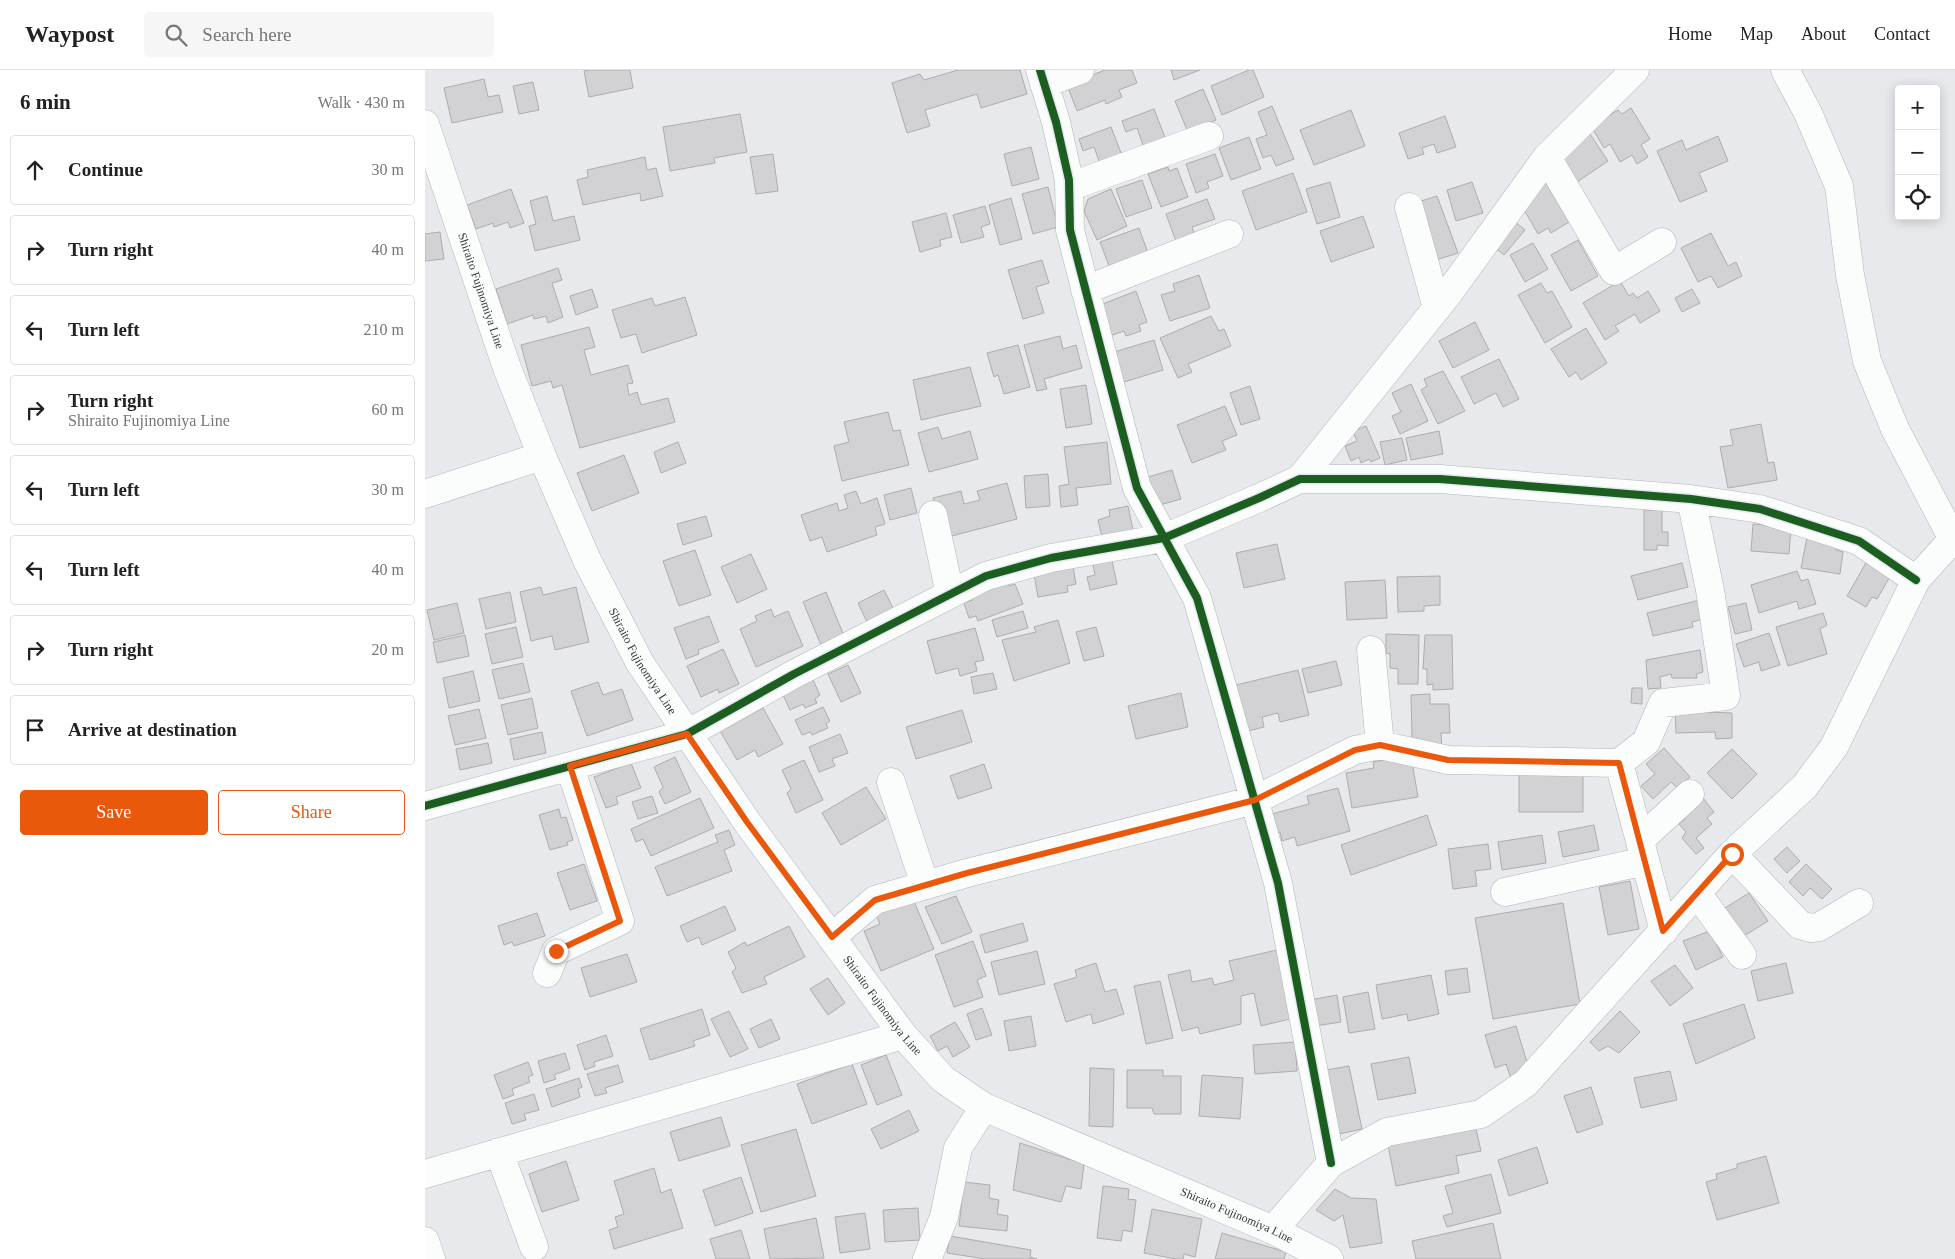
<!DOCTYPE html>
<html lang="en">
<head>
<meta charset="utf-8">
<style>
  :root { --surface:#fff; --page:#f6f6f6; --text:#222; --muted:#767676; --line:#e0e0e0; --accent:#ea580c }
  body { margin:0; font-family:"Times New Roman",serif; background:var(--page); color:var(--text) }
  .controls { position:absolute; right:15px; top:15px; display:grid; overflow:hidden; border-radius:5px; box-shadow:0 2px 12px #0003 }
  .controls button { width:45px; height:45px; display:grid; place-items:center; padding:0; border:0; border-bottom:1px solid var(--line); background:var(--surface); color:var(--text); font:25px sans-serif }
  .stop { position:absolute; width:15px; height:15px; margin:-11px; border:4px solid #ea580c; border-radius:50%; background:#fff }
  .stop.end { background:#ea580c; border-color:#fff; box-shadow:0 1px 5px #0008 }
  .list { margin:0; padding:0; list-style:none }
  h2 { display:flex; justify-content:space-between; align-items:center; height:65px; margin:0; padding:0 20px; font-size:21px }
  h2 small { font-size:16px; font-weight:400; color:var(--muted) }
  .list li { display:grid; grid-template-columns:32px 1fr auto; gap:15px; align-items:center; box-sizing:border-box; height:70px; margin:0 10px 10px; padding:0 10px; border:1px solid var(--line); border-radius:5px }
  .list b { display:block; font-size:19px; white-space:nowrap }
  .list p { margin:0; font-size:16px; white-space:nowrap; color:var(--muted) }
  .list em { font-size:16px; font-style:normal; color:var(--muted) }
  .actions { display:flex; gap:10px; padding:15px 20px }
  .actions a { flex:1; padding:11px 0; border:1px solid var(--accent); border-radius:5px; text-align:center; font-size:18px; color:var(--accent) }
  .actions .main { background:var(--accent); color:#fff }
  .icon { flex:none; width:28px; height:28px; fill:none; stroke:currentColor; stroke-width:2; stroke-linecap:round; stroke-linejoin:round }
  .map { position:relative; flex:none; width:1530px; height:1189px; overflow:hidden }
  header { display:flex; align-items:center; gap:30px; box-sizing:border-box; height:70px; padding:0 25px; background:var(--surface); border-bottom:1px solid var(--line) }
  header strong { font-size:24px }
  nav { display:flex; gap:28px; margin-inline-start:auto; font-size:18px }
  .search { width:350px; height:45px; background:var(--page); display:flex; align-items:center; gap:12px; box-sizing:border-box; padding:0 18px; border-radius:5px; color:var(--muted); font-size:19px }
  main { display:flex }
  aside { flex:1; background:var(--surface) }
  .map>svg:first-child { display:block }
  .building { fill:#d2d2d5; stroke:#adacaf }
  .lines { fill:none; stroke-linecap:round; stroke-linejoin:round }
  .minor-casing { stroke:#b4b5b8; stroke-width:29 }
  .major-casing { stroke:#b4b5b8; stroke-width:29 }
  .minor { stroke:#fbfcfc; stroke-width:28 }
  .major { stroke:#fbfcfc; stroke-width:28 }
  .cycleway-casing { stroke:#e4e8f0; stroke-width:11 }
  .cycleway { stroke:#1b5e20; stroke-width:8 }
  .route { stroke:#ea580c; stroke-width:6 }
  .labels { text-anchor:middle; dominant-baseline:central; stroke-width:4; stroke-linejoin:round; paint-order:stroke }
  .street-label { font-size:12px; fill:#37383b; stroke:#e4e8f0 }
</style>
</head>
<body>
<header>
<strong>Waypost</strong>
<div class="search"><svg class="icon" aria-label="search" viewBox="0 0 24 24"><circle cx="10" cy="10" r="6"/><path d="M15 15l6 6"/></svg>Search here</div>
<nav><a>Home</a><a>Map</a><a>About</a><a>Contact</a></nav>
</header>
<main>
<aside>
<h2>6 min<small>Walk · 430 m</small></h2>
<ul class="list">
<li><svg class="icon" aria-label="ahead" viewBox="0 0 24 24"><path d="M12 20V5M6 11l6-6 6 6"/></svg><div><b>Continue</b></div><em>30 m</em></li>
<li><svg class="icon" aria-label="right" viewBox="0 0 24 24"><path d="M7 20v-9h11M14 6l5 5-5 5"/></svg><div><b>Turn right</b></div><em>40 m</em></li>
<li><svg class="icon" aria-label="left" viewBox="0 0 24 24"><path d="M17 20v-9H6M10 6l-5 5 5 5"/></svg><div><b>Turn left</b></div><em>210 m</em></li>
<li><svg class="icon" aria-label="right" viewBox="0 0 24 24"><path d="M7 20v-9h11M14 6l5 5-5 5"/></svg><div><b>Turn right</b><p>Shiraito Fujinomiya Line</p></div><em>60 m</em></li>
<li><svg class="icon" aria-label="left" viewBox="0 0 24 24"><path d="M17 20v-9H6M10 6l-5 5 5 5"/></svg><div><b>Turn left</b></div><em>30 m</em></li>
<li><svg class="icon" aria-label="left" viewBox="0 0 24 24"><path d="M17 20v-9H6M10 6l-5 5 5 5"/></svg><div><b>Turn left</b></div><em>40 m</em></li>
<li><svg class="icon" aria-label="right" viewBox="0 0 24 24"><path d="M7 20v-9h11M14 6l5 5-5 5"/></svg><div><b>Turn right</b></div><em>20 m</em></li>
<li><svg class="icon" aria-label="arrive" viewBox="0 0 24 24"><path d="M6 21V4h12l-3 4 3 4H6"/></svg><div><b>Arrive at destination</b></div></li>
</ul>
<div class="actions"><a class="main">Save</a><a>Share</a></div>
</aside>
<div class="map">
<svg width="1530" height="1189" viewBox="0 0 1530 1189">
  <rect width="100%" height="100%" fill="#e7e9ed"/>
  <path class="building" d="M165,0H205L208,18L164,27L159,1Z
    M533,0H595L602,24L556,38L552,24L500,40L505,56L482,63L467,13L495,4L499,10Z
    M680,0H707L712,13L694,20L697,27L681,34L680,30L652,41L642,15Z
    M746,0H775L749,10Z
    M824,0H828L839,27L797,45L786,16Z
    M59,9L63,27L74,25L78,42L27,53L19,18Z
    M108,12L114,40L94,44L88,16Z
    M778,19L791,50L763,62L750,31Z
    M847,36L869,89L851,96L846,85L838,88L831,69L842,65L833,42Z
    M1206,38L1225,69L1216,75L1223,87L1212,94L1207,85L1195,92L1185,74L1179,78L1166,56L1193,40L1197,44Z
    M729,39L741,70L719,78L712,58L701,62L697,51Z
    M926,40L940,76L889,95L875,60Z
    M315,44L322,82L289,88L290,93L245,101L238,57Z
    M1020,46L1031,77L1012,83L1009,74L997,78L999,84L983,89L974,63Z
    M686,57L698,88L676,96L669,77L658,81L654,69Z
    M1165,64L1183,91L1152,112L1136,89L1146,82L1144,78Z
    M1293,66L1303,91L1274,103L1282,121L1255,132L1232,81L1257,70L1261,80Z
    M824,67L836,99L806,110L794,78Z
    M606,77L614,109L587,116L579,84Z
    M348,84L353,121L331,124L325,87Z
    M790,84L798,106L782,112L784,118L771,123L761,94Z
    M220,87L222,100L231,98L238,126L216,131L215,123L158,135L152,110L163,107L162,100Z
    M743,97L744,101L752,98L763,127L736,137L723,104Z
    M868,103L882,142L831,160L817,121Z
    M717,110L727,138L701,147L691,119Z
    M905,112L915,147L892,154L881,119Z
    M1047,112L1058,143L1031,151L1022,120Z
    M1121,113L1144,152L1126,163L1123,158L1113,164L1098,138Z
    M623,117L633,157L608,164L597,124Z
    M86,119L99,153L85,158L83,152L69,157L68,153L51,159L42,135Z
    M686,119L702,156L672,170L659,141L663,129Z
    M122,126L128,151L149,146L155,170L110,181L104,156L111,154L105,131Z
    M1012,126L1033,183L1011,190L993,132Z
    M586,128L597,169L575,175L564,135Z
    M782,129L790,149L767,157L771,168L752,174L741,144Z
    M560,136L565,154L556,157L559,167L536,173L528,145Z
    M521,143L527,167L515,170L516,176L495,182L487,152Z
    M938,146L949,177L906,192L895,161Z
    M1089,151L1100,160L1079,185L1068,176Z
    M714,158L724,186L702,189L684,196L675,172Z
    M15,162L19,189L0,191V164Z
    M1286,163L1303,196L1311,192L1317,206L1293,218L1286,206L1273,212L1256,178Z
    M1153,170L1173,206L1146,221L1126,185Z
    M1108,173L1123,199L1100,212L1085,185Z
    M617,190L624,213L611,217L619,243L598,249L583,200Z
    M133,198L137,210L127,213L138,247L123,253L121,246L109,249L108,245L82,254L71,219Z
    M774,205L785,238L745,251L736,225L750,221L748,214Z
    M1195,211L1204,226L1208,223L1212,228L1223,221L1235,241L1215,253L1210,244L1190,256L1194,261L1180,270L1158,233Z
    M1116,213L1122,223L1127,221L1147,257L1120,273L1093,225Z
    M167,219L173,237L151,245L145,226Z
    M1267,219L1275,233L1257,242L1250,228Z
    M711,221L722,252L714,255L716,261L701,266L699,261L682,267L670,237Z
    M260,227L272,265L217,283L211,264L196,268L187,240L227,228L230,236Z
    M786,246L794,261L799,259L806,276L763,294L767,302L753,308L735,268Z
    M1050,252L1064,280L1028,298L1014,271Z
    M164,257L170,277L159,280L166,305L203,295L208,313L202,314L204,325L212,322L216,335L243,328L250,352L155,378L137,315L128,318L126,311L107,316L96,275Z
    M1161,258L1182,293L1156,310L1151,302L1144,307L1126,279Z
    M635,266L638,279L651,275L657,298L619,309L622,319L612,321L599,275Z
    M729,270L738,300L696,313L686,283Z
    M593,275L605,317L579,324L573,305L569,307L562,283Z
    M1074,289L1094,329L1078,337L1071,323L1049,334L1036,307Z
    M545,297L556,336L496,350L488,310Z
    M1018,301L1040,341L1013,354L996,320L1002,316L999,309Z
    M986,314L1003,351L975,364L967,346L976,342L967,323Z
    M661,315L667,354L641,358L635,319Z
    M825,316L835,349L816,355L805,323Z
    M800,336L812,365L797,371L801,380L767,393L752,355Z
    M463,342L468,361L475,360L484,395L417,411L409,376L424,372L419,352Z
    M1336,354L1343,393L1349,392L1352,410L1303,418L1295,377L1308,375L1305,360Z
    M941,356L955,388L946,392L944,389L936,393L934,387L926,391L920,376L932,371L928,361Z
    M513,357L517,369L545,361L553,389L504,402L493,363Z
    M1014,361L1018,384L986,390L981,368Z
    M977,368L982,390L960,395L955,372Z
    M253,372L261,393L236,403L229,382Z
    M682,372L686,414L651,418L653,435L636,437L634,416L644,414L639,377Z
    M199,385L214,423L167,441L152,403Z
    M747,400L756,429L731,436L723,407Z
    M623,404L625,436L601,438L599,406Z
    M582,413L592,449L519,468L508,428L536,421L539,434L555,430L552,421Z
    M486,418L492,443L465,450L459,425Z
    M431,421L436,434L452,428L460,454L450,457L452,465L402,482L397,467L385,471L376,445L412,433L414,441L423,438L419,425Z
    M703,436L708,460L677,467L673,450L685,446L684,440Z
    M1219,440H1237V462H1243V476L1232,475V480H1219Z
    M281,446L287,466L258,475L252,454Z
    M1328,454L1366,457L1364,484L1326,481Z
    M1383,462L1413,472L1411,480L1418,482L1415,504L1376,498Z
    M852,474L860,509L819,518L811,483Z
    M270,480L286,525L254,536L238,491Z
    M326,484L342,519L312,533L296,497Z
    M686,486L692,514L665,520L662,507L670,505L667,490Z
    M1442,491L1466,505L1452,529L1447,527L1441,537L1422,526Z
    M1257,493L1263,517L1213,530L1206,506Z
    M648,497L651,514L642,516L643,522L613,527L609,504Z
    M1372,501L1376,511L1383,509L1391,534L1374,539L1372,531L1334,543L1326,515Z
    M1015,506V535L999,536V541L973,542L972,507Z
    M960,510L962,548L922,550L920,512Z
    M583,512L584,516L590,514L598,534L553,551L551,546L544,548L539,533L548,530L547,525Z
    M116,517L118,525L151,517L164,572L130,580L127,566L106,571L95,522Z
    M459,520L470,542L443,554L433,533Z
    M85,522L91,552L61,559L54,529Z
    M401,522L419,566L396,575L378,532Z
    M1275,530L1280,549L1267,552L1268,557L1228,566L1222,543Z
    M32,533L39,563L9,570L2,540Z
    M1321,533L1327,560L1310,564L1303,537Z
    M346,539L349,547L363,541L378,576L331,597L315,559L332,551L330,546Z
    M598,541L603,558L572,567L567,550Z
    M1398,543L1402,555L1395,559L1402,584L1363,596L1351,557Z
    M284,546L294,572L273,580L274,584L261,589L249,558Z
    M633,550L645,593L589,611L577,570L611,562L609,557Z
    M91,557L98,587L67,594L60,564Z
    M671,557L679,586L659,591L651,562Z
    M550,558L559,590L550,592L552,601L535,606L533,598L511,604L502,571Z
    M1344,563L1355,595L1336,601L1334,592L1319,597L1311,574Z
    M961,564L994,565L993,614H973V599L965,598V584L961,583Z
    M40,565L44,586L12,593L8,572Z
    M1000,565H1027L1028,619L1008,620V614L1002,615V599H998Z
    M298,579L314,614L294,623L293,619L276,627L262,596Z
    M1275,580L1278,602L1271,604L1272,608H1247L1246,604L1235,607L1236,618L1223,619L1221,590Z
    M911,591L917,615L883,623L877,599Z
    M98,593L105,622L74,629L67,600Z
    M423,595L436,623L416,632L403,604Z
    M873,600L884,645L855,652L853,643L837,647L839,657L819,662L807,616Z
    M48,601L55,631L24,638L18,608Z
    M568,603L572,619L549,624L546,607Z
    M388,610L395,625L390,629L392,633L380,638L378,634L365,640L357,623Z
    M173,612L178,625L197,619L208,650L162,666L146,621Z
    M1207,618H1217V634L1206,633Z
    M756,623L763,657L711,669L703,636Z
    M1005,624V634H1024L1025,663H1016L1017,681L987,668L986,625Z
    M107,628L113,658L83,665L76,635Z
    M398,637L405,651L401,654L403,658L387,665L385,662L377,665L370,650Z
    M338,638L358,674L333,687L330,680L312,690L295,661Z
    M54,639L61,668L30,675L23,646Z
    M537,640L547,672L491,689L481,657Z
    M1250,641L1307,643V668L1291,669L1290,662L1251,663Z
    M117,662L121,683L89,690L85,669Z
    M415,664L423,683L407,689L410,696L394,702L384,677Z
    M63,673L67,693L35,700L31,679Z
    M1239,678L1265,707L1252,718L1246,712L1228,729L1216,716L1230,704L1221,694Z
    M1307,679L1332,704L1307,729L1282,703Z
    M978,686L987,692L993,727L927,738L921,703L949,698L948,692Z
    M250,687L266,722L240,734L234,722L238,717L229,697Z
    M379,690L398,730L371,743L362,723L366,719L357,700Z
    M206,693L216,718L191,727L193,734L181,738L169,707Z
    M559,694L567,718L533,729L525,706Z
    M1094,704H1158V742H1094Z
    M441,717L461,749L416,775L397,743Z
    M913,718L925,761L872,776L870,767L857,771L855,762L848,765L843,745L884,734L882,726Z
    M227,726L233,743L213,749L207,732Z
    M275,728L289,758L226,786L218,769L211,772L206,759Z
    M1278,728L1289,742L1282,748L1287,754L1271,768L1279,778L1271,784L1257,768L1261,762L1254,754L1260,749L1257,746Z
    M134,739L136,748L141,747L148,770L142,772L143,775L125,780L114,745Z
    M1002,745L1012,775L926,805L916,775Z
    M1169,755L1174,780L1138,787L1133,762Z
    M304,760L310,775L299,780L307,801L242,826L230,797L293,772L290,765Z
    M1117,765L1121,793L1077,800L1073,772Z
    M1063,774L1066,799L1050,801L1052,816L1028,819L1023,779Z
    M1362,777L1375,791L1362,803L1349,789Z
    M159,794L172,831L145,840L132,803Z
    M1381,794L1407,819L1397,829L1385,818L1378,826L1364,812Z
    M1205,811L1214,859L1183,865L1174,817Z
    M1324,823L1343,851L1319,866L1300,838Z
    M531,826L547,862L517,874L500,837Z
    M488,829L509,879L456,901L439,861L455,854L451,845Z
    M1138,833L1155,934L1068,949L1050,848Z
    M300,836L311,860L277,875L274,867L262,872L255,856Z
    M112,843L120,866L89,876L87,872L79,875L73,856Z
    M598,853L603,871L560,883L555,865Z
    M364,856L380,887L339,907L342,914L317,923L307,902L311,898L303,882L320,872L322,876Z
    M1285,861L1298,887L1271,900L1258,871Z
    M548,871L561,906L552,910L558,927L529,937L510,885Z
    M852,880L869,948L836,956L829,923L816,926V954L775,964L773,957L757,961L743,905L765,900L767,912L787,908L789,915L809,910L804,891Z
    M612,881L620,914L574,925L566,892Z
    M202,884L212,912L165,927L156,898Z
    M671,893L680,922L691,919L699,944L668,954L666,944L641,952L629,914L652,907L650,900Z
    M1361,893L1368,923L1333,931L1326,901Z
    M1250,895L1268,918L1245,936L1226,911Z
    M1042,898L1045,922L1023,925L1020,901Z
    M1006,905L1014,944L983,951L982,944L957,949L951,915Z
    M403,908L420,933L403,945L385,919Z
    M735,911L748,968L721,974L709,916Z
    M943,922L950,959L924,963L918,927Z
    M912,925L916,952L890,956L885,930Z
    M1319,934L1330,968L1271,994L1258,954Z
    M557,938L567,965L551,970L542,944Z
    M277,939L285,965L268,971L270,976L225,990L215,959Z
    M304,941L323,979L305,987L286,949Z
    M1195,941L1215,962L1194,983L1183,976L1174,981L1165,972Z
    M606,946L611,976L584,981L579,951Z
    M346,949L355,969L334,978L325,959Z
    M530,952L545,977L528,987L522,976L513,981L505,966Z
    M1091,956L1104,999L1087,1012L1081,994L1070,998L1060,965Z
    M181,965L188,986L169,992L170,996L160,1000L152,975Z
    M870,972L872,1001L830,1004L828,975Z
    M140,983L145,999L129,1005L131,1009L119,1013L113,991Z
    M461,985L477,1025L452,1035L436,995Z
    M984,987L991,1023L953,1030L946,994Z
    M103,992L108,1005L103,1007L105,1012L87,1019L89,1025L78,1029L69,1005Z
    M427,994L442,1034L387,1054L372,1014Z
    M193,995L198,1012L180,1018L182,1023L170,1026L162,1004Z
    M924,996L937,1059L910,1065L896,1001Z
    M665,998L689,999L688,1057L664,1056Z
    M702,1000H738V1006H756V1044H729L727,1038H702Z
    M1245,1001L1252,1030L1216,1038L1209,1008Z
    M777,1005L818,1008L815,1049L774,1046Z
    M154,1008L157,1017L153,1019L155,1027L127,1037L121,1019Z
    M1166,1017L1178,1054L1152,1063L1139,1026Z
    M109,1024L114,1040L99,1044L101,1050L87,1054L80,1033Z
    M484,1040L494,1061L456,1079L446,1059Z
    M296,1047L305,1076L254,1091L245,1062Z
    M371,1059L391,1126L336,1142L316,1075Z
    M1051,1059L1056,1081L1031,1086L1034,1103L971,1116L963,1075Z
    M595,1073L659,1094L656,1119L641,1116L636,1132L588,1120Z
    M1112,1077L1123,1113L1084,1126L1073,1090Z
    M1341,1086L1354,1133L1292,1150L1281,1112L1292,1109L1291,1104L1312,1098V1094Z
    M141,1091L154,1130L117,1142L104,1104Z
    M229,1098L236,1123L246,1119L258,1158L189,1179L184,1160L193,1157L190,1147L199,1144L189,1111Z
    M1066,1104L1076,1143L1022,1157L1018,1146L1028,1143L1020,1116Z
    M316,1107L328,1143L290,1156L278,1120Z
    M539,1112L565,1115L564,1128L574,1130L572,1144L583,1146L582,1161L534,1156Z
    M678,1116L704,1119L703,1129L711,1130L707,1162L698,1160L696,1171L672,1168Z
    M910,1119L926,1128L951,1129L957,1173L925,1178L918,1145L909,1151L891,1140Z
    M493,1138L495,1170L460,1172L458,1140Z
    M727,1139L777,1149L770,1187L759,1184L758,1189H751L719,1183Z
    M440,1143L445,1179L415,1183L410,1147Z
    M391,1148L399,1188L345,1189L339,1159Z
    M1068,1153L1076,1189H991L987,1171Z
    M316,1160L325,1189H291L285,1169Z
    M797,1163L861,1182L859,1189H790Z
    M525,1166L606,1180L605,1187L612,1189H560L522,1183Z"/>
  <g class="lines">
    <defs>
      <path id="minor" d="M615,0L631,52L644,110L645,160L712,418L772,528L853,813L906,1093
        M1360,0L1383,43L1414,116L1425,205L1442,291L1470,359L1530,473
        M619,14L655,0
        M1122,87L1189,201L1237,172
        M644,117L784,66
        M984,137L1012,238
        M660,220L804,164
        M875,409L1023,224L1122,87L1210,0
        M0,424L117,386
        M508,445L525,524
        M946,580L955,675
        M466,712L500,815
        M0,736L262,664L369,604L561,506L626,488L739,468L834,428L875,409H1015L1266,429L1335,439L1434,471L1491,510
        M1215,770L1265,724
        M1307,784L1375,855L1386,858L1394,857L1434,833
        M1080,822L1220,791
        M1272,823L1317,885
        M1239,861L1194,693L1221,672L1238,633L1301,626L1285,520L1266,429
        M407,867L450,830L542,803L830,730L930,680L955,675L1023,690L1194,693
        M122,903L131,881L195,851L145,697
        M74,1082L109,1177
        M0,1104L478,965
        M848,1160L906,1093L962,1062L1056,1044L1101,1013L1307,784L1380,716L1409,677L1491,510L1527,470L1530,462
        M0,1171L6,1189
        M502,1189L519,1147L533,1078L559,1037"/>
      <g id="major">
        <path id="s1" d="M0,54L82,298L117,386L162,490L215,593L322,752L478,965L518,1009L559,1037L848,1160L904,1189"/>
      </g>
    </defs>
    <use href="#minor" class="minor-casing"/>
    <use href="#major" class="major-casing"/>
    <use href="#minor" class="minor"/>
    <use href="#major" class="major"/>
    <defs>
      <path id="cycleway" d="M615,0L631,52L644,110L645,160L712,418L772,528L853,813L906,1093
        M0,736L262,664L369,604L561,506L626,488L739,468L834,428L875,409H1015L1266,429L1335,439L1434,471L1491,510"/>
    </defs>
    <use href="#cycleway" class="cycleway-casing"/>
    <use href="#cycleway" class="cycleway"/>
  </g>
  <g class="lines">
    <path class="route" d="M131,881L195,851L145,696L262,664L322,752L407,867L450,830L542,803L830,730L930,680L955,675L1023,690L1194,693L1238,861L1307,784"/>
  </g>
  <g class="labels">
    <g class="street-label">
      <text stroke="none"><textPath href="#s1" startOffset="176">Shiraito Fujinomiya Line</textPath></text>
      <text stroke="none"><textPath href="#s1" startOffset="581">Shiraito Fujinomiya Line</textPath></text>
      <text stroke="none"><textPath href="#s1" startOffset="1001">Shiraito Fujinomiya Line</textPath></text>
      <text stroke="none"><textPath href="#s1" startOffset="1421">Shiraito Fujinomiya Line</textPath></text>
    </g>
  </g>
</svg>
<div class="controls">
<button>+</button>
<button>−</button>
<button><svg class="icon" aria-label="locate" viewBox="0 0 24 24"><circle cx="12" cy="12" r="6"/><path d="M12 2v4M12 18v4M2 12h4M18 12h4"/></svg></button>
</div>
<div class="stop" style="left:1307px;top:784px"></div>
<div class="stop end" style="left:131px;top:881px"></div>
</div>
</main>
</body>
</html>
